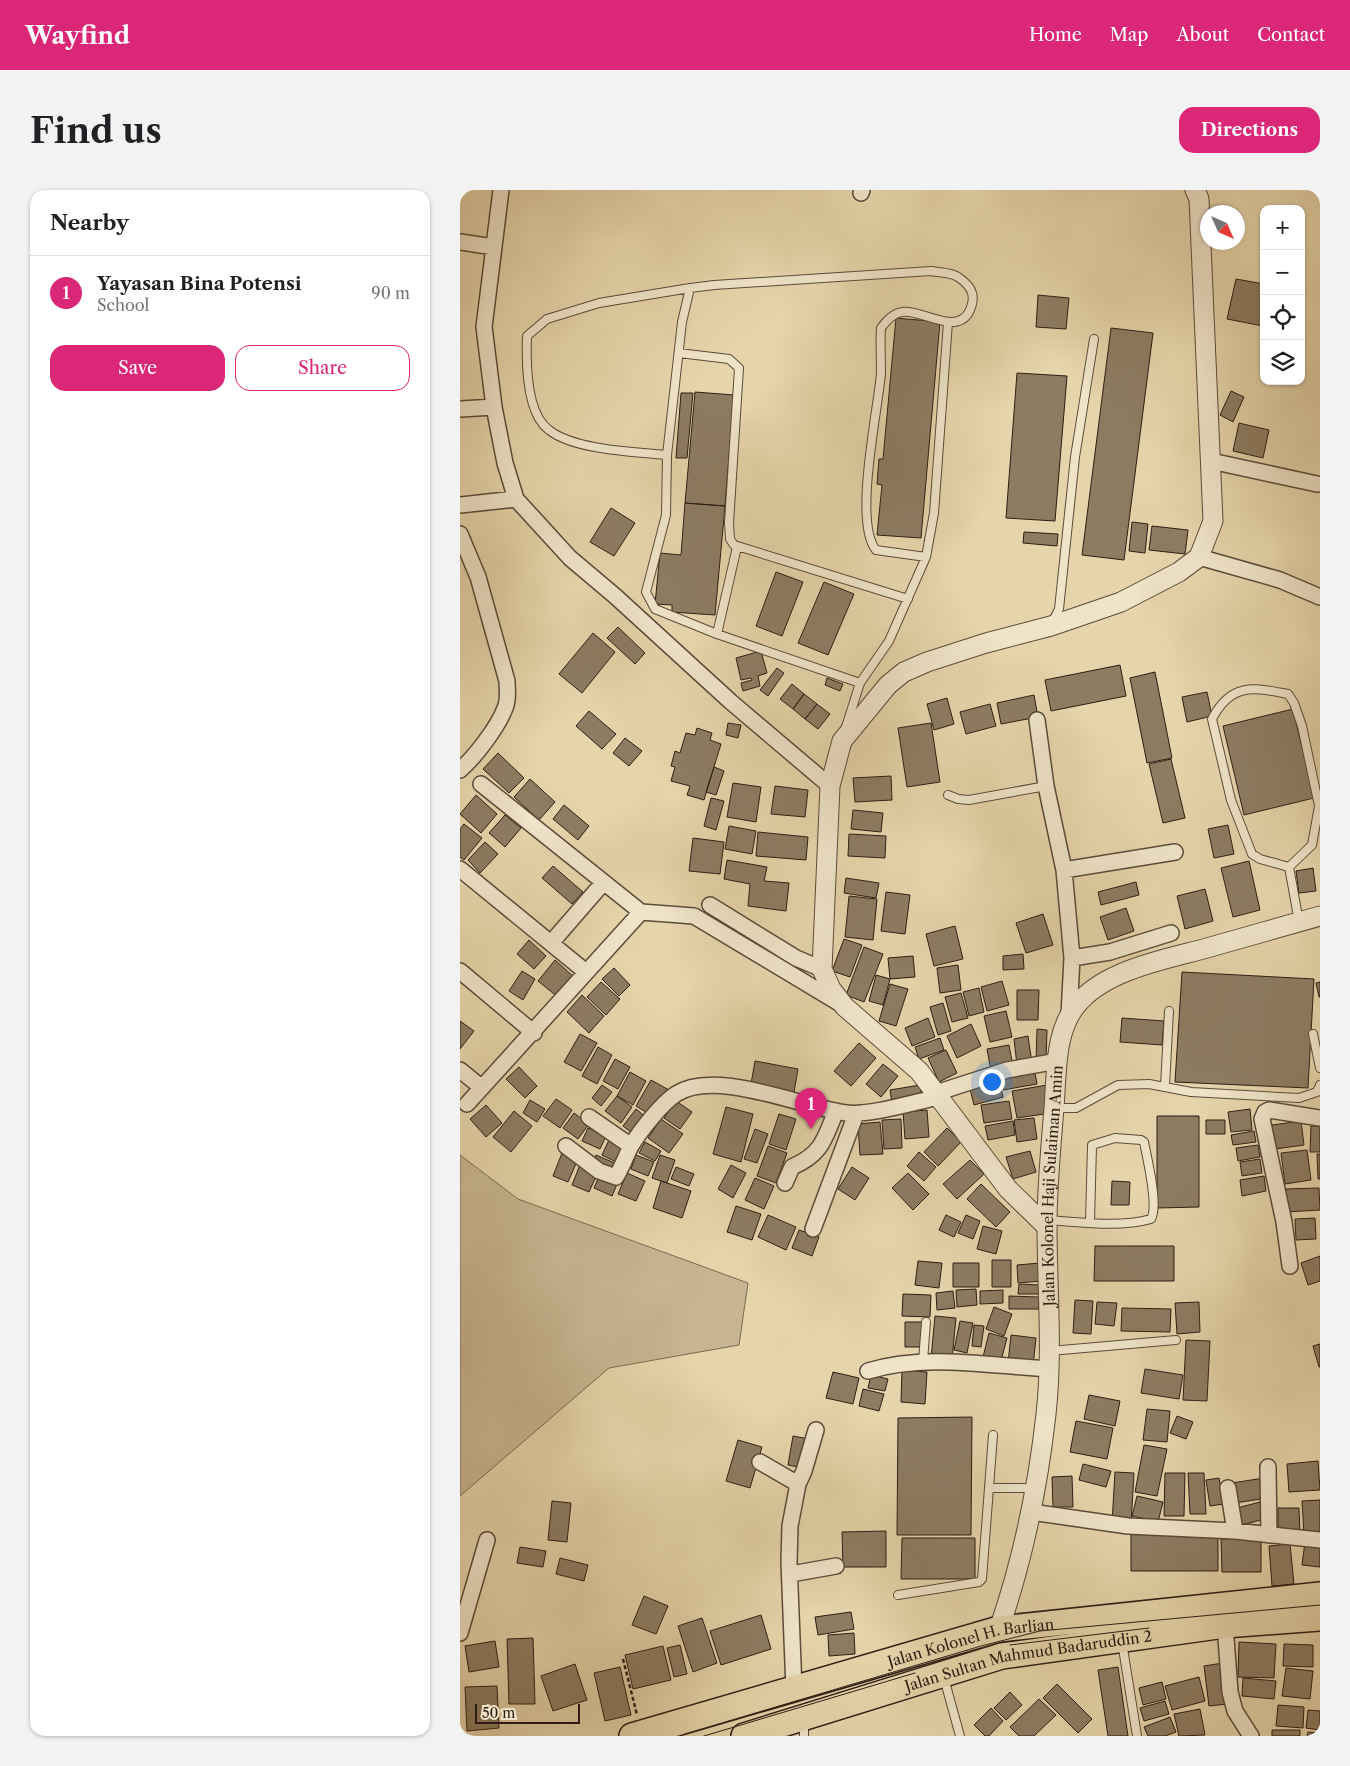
<!DOCTYPE html>
<html lang="en">
<head>
<meta charset="utf-8">
<style>
  :root { --surface:#fff; --page:#f2f2f2; --text:#202124; --muted:#757577; --line:#e0e0e0; --accent:#db2777 }
  body { margin:0; font-family:"Libre Caslon Text",serif; background:var(--page); color:var(--text) }
  .controls { position:absolute; right:15px; top:15px; display:grid; overflow:hidden; border-radius:10px; box-shadow:0 1px 4px #0004 }
  .controls button { width:45px; height:45px; display:grid; place-items:center; padding:0; border:0; border-bottom:1px solid var(--line); background:var(--surface); color:var(--text); font:25px sans-serif }
  .compass { position:absolute; left:740px; top:15px; width:45px; height:45px; border-radius:50%; background:var(--surface); box-shadow:0 1px 4px #0004; rotate:135deg }
  .scale { position:absolute; left:15px; bottom:12px; width:105px; box-sizing:border-box; padding-left:5px; border:2px solid #2d1d15; border-top:0; font-size:14px; line-height:18px; white-space:nowrap; color:#2d1d15; -webkit-text-stroke:4px #efe3c8; paint-order:stroke }
  .you { position:absolute; left:531px; top:891px; width:18px; height:18px; margin:-12px; border:4px solid #fff; border-radius:50%; background:#1a73e8; box-shadow:0 0 0 8px #1a73e833 }
  .badge { display:grid; place-items:center; width:32px; height:32px; border-radius:50%; background:var(--accent); color:#fff; font-size:16px; font-weight:700 }
  .pin { position:absolute; translate:-50% -41px; filter:drop-shadow(0 1px 2px #0008) }
  .pin::after { content:''; position:absolute; top:26px; width:18px; height:15px; background:inherit; clip-path:polygon(0 0,100% 0,50% 100%) }
  .list { margin:0; padding:0; list-style:none }
  h2 { display:flex; justify-content:space-between; align-items:center; height:65px; margin:0; padding:0 20px; font-size:21px }
  h2 small { font-size:16px; font-weight:400; color:var(--muted) }
  .list li { display:grid; grid-template-columns:32px 1fr auto; gap:15px; align-items:center; box-sizing:border-box; height:75px; padding:0 20px; border-top:1px solid var(--line) }
  .list b { display:block; font-size:19px; white-space:nowrap }
  .list p { margin:0; font-size:16px; white-space:nowrap; color:var(--muted) }
  .list em { font-size:16px; font-style:normal; color:var(--muted) }
  .actions { display:flex; gap:10px; padding:15px 20px }
  .actions a { flex:1; padding:11px 0; border:1px solid var(--accent); border-radius:15px; text-align:center; font-size:18px; color:var(--accent) }
  .actions .main { background:var(--accent); color:#fff }
  .icon { flex:none; width:28px; height:28px; fill:none; stroke:currentColor; stroke-width:2; stroke-linecap:round; stroke-linejoin:round }
  .map { position:relative; flex:none; width:860px; height:1546px; overflow:hidden; border-radius:15px }
  header { display:flex; align-items:center; gap:30px; box-sizing:border-box; height:70px; padding:0 25px; background:var(--accent); color:#fff }
  header strong { font-size:24px }
  nav { display:flex; gap:28px; margin-inline-start:auto; font-size:18px }
  .intro { display:flex; align-items:center; justify-content:space-between; box-sizing:border-box; height:120px; padding:0 30px }
  h1 { margin:0; font-size:35px }
  .button { padding:12px 22px; border-radius:15px; background:var(--accent); color:#fff; font-size:18px; font-weight:700 }
  main { display:flex; gap:30px; padding:0 30px }
  aside { flex:1; background:var(--surface); border-radius:15px; box-shadow:0 1px 4px #0004 }
  .map>svg:first-child { display:block }
  .green { fill:#c7b591; stroke:#7a6953 }
  .building { fill:#8d7c62; stroke:#2d1d15 }
  .lines { fill:none; stroke-linecap:round; stroke-linejoin:round }
  .service-casing { stroke:#5b4b3a; stroke-width:10 }
  .minor-casing { stroke:#5b4b3a; stroke-width:18 }
  .tertiary-casing { stroke:#5b4b3a; stroke-width:21 }
  .trunk-casing { stroke:#2d1d15; stroke-width:28 }
  .path { stroke:#2d1d15; stroke-width:2.5; stroke-dasharray:4 2.5; stroke-linecap:butt }
  .service { stroke:#efe3c8; stroke-width:8 }
  .minor { stroke:#efe3c8; stroke-width:15 }
  .tertiary { stroke:#efe3c8; stroke-width:19 }
  .trunk { stroke:#e6d4aa; stroke-width:25 }
  .tram { stroke:#2d1d15; stroke-width:1 }
  .labels { text-anchor:middle; dominant-baseline:central; stroke-width:4.5; stroke-linejoin:round; paint-order:stroke }
  .street-label { font-size:15px; fill:#2d1d15; stroke:#efe3c8 }
</style>
</head>
<body>
<header>
<strong>Wayfind</strong>
<nav><a>Home</a><a>Map</a><a>About</a><a>Contact</a></nav>
</header>
<div class="intro"><h1>Find us</h1><a class="button">Directions</a></div>
<main>
<aside>
<h2>Nearby<small></small></h2>
<ul class="list">
<li><span class="badge">1</span><div><b>Yayasan Bina Potensi</b><p>School</p></div><em>90 m</em></li>
</ul>
<div class="actions"><a class="main">Save</a><a>Share</a></div>
</aside>
<div class="map">
<svg width="860" height="1546" viewBox="0 0 860 1546">
  <rect width="100%" height="100%" fill="#e6d4aa"/>
  <filter id="stains"><feTurbulence type="fractalNoise" baseFrequency=".004" numOctaves="4"/><feColorMatrix values="0 0 0 0 .2 0 0 0 0 .09 0 0 0 0 .02 0 0 0 .5 -.17"/></filter>
  <radialGradient id="worn" r=".72"><stop offset=".6" stop-color="#630" stop-opacity="0"/><stop offset="1" stop-color="#630" stop-opacity=".3"/></radialGradient>
  <path class="green" d="M0,965L58,1009L288,1093L279,1155L149,1178L0,1306Z"/>
  <path class="building" d="M776,89L804,94L803,136L767,129Z
    M578,105L609,108L606,139L576,137Z
    M436,128L480,132L461,348L417,345L422,295L417,294L419,269H423Z
    M651,138L693,143L664,370L622,365Z
    M557,183L607,186L595,331L546,328Z
    M771,201L784,207L773,232L760,225Z
    M235,202L274,205L265,316L225,313Z
    M221,203H233L227,268H216Z
    M779,233L809,240L803,268L773,261Z
    M225,313L265,316L255,425L212,422V415L195,414L200,363L221,365Z
    M151,318L175,333L154,366L130,352Z
    M672,332L688,334L685,363L669,361Z
    M692,336L728,340L725,364L689,360Z
    M564,342L598,344L597,356L563,353Z
    M316,382L343,392L322,446L296,436Z
    M364,392L394,404L368,465L338,453Z
    M158,437L185,463L175,474L147,448Z
    M133,443L155,462L122,503L99,484Z
    M301,461L307,483L298,486L300,496L283,501L281,493L292,490L291,488L281,490L276,468Z
    M660,475L666,506L591,521L585,490Z
    M317,478L324,483L308,506L300,500Z
    M695,482L712,568L687,573L670,488Z
    M367,488L383,494L380,501L365,495Z
    M332,494L344,504L333,519L320,509Z
    M747,502L752,526L727,532L722,507Z
    M344,504L357,514L345,529L333,519Z
    M574,505L578,527L541,534L537,513Z
    M487,508L494,534L474,540L467,514Z
    M357,514L370,524L358,539L345,529Z
    M530,514L536,536L506,544L500,522Z
    M833,519L854,608L784,625L763,536Z
    M129,521L156,544L142,559L116,536Z
    M268,533L281,535L278,548L266,545Z
    M471,533L480,592L447,597L438,538Z
    M237,538L252,543L250,550L261,554L244,610L227,605L230,596L211,591L215,577L211,576L215,561L220,563L226,543L235,545Z
    M165,548L182,561L169,576L153,563Z
    M38,563L64,588L49,603L23,579Z
    M711,569L725,628L703,633L689,574Z
    M254,577L264,581L256,605L246,602Z
    M431,586L432,610L395,612L393,588Z
    M70,589L95,612L79,630L54,607Z
    M273,593L301,597L296,632L267,627Z
    M315,596L348,600L345,627L311,624Z
    M16,605L37,624L21,643L0,624Z
    M251,608L264,611L256,640L244,636Z
    M104,615L129,636L118,650L93,629Z
    M393,620L423,623L421,642L391,639Z
    M45,625L61,638L45,657L29,643Z
    M4,634L22,648L4,670L0,667V639Z
    M768,635L774,664L754,668L748,639Z
    M269,636L296,641L292,664L265,659Z
    M298,642L348,647L346,670L296,666Z
    M389,644L426,646L425,668L388,666Z
    M233,648L264,652L260,684L229,681Z
    M25,652L38,664L20,683L8,670Z
    M267,670L307,677L304,691L329,693L326,721L288,716L290,694L264,689Z
    M789,671L800,720L773,727L761,678Z
    M93,676L123,702L112,714L82,688Z
    M853,678L856,701L839,703L836,681Z
    M386,688L419,693L416,708L384,703Z
    M676,692L679,705L641,715L638,702Z
    M745,699L753,731L725,739L717,706Z
    M426,702L450,705L445,744L421,741Z
    M389,706L417,709L413,750L385,747Z
    M666,718L674,741L648,750L640,727Z
    M583,724L593,755L566,763L556,733Z
    M495,736L503,769L474,776L466,744Z
    M384,749L402,755L390,787L372,781Z
    M69,750L86,766L74,779L57,764Z
    M404,757L423,764L404,812L386,805Z
    M563,764L564,779L543,780V766Z
    M453,766L455,787L430,789L428,768Z
    M95,770L115,788L99,808L78,791Z
    M498,775L501,800L480,803L477,778Z
    M154,778L170,795L159,806L142,789Z
    M62,781L75,789L63,810L49,801Z
    M722,782L854,789L848,898L715,892Z
    M416,785L430,789L423,815L409,811Z
    M542,791L549,815L527,821L521,797Z
    M141,792L160,809L146,825L127,807Z
    M860,792V807H859L856,793Z
    M430,794L448,799L436,836L419,831Z
    M519,798L524,822L509,826L503,802Z
    M557,800H579L578,830H557Z
    M501,803L508,828L492,832L485,807Z
    M122,805L144,826L129,843L107,822Z
    M483,813L491,841L478,845L470,817Z
    M546,821L552,847L530,852L524,826Z
    M468,828L475,847L452,856L445,838Z
    M662,828L704,831L702,855L660,852Z
    M0,831L14,841L0,859Z
    M511,834L521,856L497,868L487,846Z
    M577,839L587,840L586,871H576Z
    M120,844L137,853L121,881L104,872Z
    M568,846L572,873L557,875L554,849Z
    M480,848L484,860L459,869L455,857Z
    M399,853L416,868L391,896L374,881Z
    M549,855L553,877L531,881L527,859Z
    M138,857L152,865L137,894L122,886Z
    M486,860L497,883L479,892L468,868Z
    M155,869L170,877L158,899L143,891Z
    M295,871L338,879L334,902L291,894Z
    M423,874L438,886L421,907L406,894Z
    M59,877L77,896L65,908L46,889Z
    M574,877L577,894L543,900L540,883Z
    M170,882L186,891L173,915L157,906Z
    M538,887L543,907L514,915L509,895Z
    M191,890L209,900L194,927L176,916Z
    M142,895L152,902L141,916L132,908Z
    M460,895L462,909L432,913L430,900Z
    M587,895L591,923L557,928L552,901Z
    M157,906L172,917L161,933L145,921Z
    M96,909L112,920L100,938L83,926Z
    M70,910L85,919L77,932L63,923Z
    M216,911L232,922L220,939L204,928Z
    M549,911L552,929L524,933L521,915Z
    M26,915L42,933L26,947L10,929Z
    M266,917L293,924L281,972L253,964Z
    M176,919L188,929L175,945L163,936Z
    M790,919L792,940L771,942L768,922Z
    M467,920L469,947L445,949L443,922Z
    M54,921L72,936L51,962L33,947Z
    M114,923L129,934L118,949L103,938Z
    M319,924L336,929L326,960L309,954Z
    M697,926H739V1017L697,1018Z
    M574,928L577,949L557,952L554,930Z
    M201,929L223,944L209,963L188,948Z
    M441,929L442,958L424,959L422,930Z
    M746,930H765V944H746Z
    M553,931L555,945L528,950L525,936Z
    M841,931L844,955L815,959L812,935Z
    M420,932L423,964L400,965L398,934Z
    M851,936H860V962H850Z
    M128,938L146,946L140,959L122,951Z
    M487,938L501,952L478,976L464,962Z
    M295,939L308,944L297,973L284,969Z
    M794,941L796,952L773,955L771,945Z
    M149,950L165,958L158,973L142,965Z
    M185,952L201,961L195,971L179,963Z
    M798,955L800,967L778,971L776,958Z
    M308,956L327,963L316,993L297,986Z
    M847,960L851,990L825,994L821,963Z
    M570,961L576,982L553,989L546,967Z
    M459,962L476,977L464,991L447,976Z
    M102,963L118,969L108,992L93,986Z
    M857,964H860V989H858Z
    M136,965L159,975L156,984L133,974Z
    M176,965L194,972L188,986L171,979Z
    M200,965L215,970L207,993L192,988Z
    M800,969L802,983L782,986L780,972Z
    M510,970L524,984L497,1009L483,994Z
    M120,975L138,982L129,1002L112,995Z
    M271,975L286,983L273,1008L258,999Z
    M216,977L234,984L229,996L211,989Z
    M392,977L409,988L395,1010L378,999Z
    M167,983L185,991L176,1011L158,1004Z
    M448,983L469,1004L453,1020L432,998Z
    M140,984L158,992L152,1006L134,998Z
    M804,986L806,1001L782,1006L780,990Z
    M295,988L314,996L304,1019L285,1010Z
    M201,991L231,1001L222,1028L193,1018Z
    M652,991L670,992L669,1015H651Z
    M521,994L550,1022L536,1037L507,1009Z
    M859,998L860,1020L826,1022L825,999Z
    M276,1016L301,1024L292,1050L267,1042Z
    M308,1025L336,1037L326,1060L298,1047Z
    M486,1025L501,1032L494,1047L479,1040Z
    M506,1025L520,1031L513,1049L498,1043Z
    M855,1028L856,1049L836,1050L835,1029Z
    M523,1036L542,1041L536,1064L517,1059Z
    M339,1040L359,1047L352,1066L332,1058Z
    M635,1056H714V1091H634Z
    M860,1066V1091L848,1095L841,1073Z
    M532,1070H551V1097H532Z
    M458,1071L482,1073L479,1098L455,1095Z
    M493,1073H519V1097H493Z
    M580,1073L582,1091L558,1093L557,1075Z
    M559,1094L580,1095V1104H558Z
    M516,1099L517,1115L497,1117L496,1100Z
    M543,1100V1113L520,1114V1101Z
    M493,1101L495,1118L477,1120L476,1103Z
    M443,1104L471,1105L470,1127L442,1126Z
    M549,1106L579,1107V1119H549Z
    M615,1110L633,1111L631,1144L613,1143Z
    M637,1112L657,1113L654,1136L635,1134Z
    M739,1112L740,1142L717,1144L715,1113Z
    M534,1117L552,1124L544,1146L526,1139Z
    M662,1118L711,1119L710,1142L661,1141Z
    M475,1126L496,1128L492,1170L471,1168Z
    M500,1131L513,1133L507,1163L494,1160Z
    M445,1132H463V1157H445Z
    M514,1135L524,1136L521,1157L512,1156Z
    M529,1143L547,1148L541,1171L523,1167Z
    M551,1145L576,1148L573,1176L548,1173Z
    M726,1150L750,1151L747,1211L723,1210Z
    M860,1154V1177H859L853,1156Z
    M685,1179L723,1185L719,1209L681,1203Z
    M442,1180L467,1182L465,1214L441,1212Z
    M373,1182L399,1188L393,1214L366,1208Z
    M411,1185L428,1189L425,1201L408,1198Z
    M403,1199L424,1204L419,1221L399,1216Z
    M629,1205L660,1211L655,1236L624,1229Z
    M687,1219L710,1221L707,1252L683,1250Z
    M717,1226L733,1232L726,1249L710,1243Z
    M512,1227L511,1345H437L438,1228Z
    M616,1231L653,1238L647,1269L610,1262Z
    M333,1246L349,1249L343,1278L328,1275Z
    M278,1250L302,1257L290,1298L266,1291Z
    M684,1255L707,1259L697,1306L675,1302Z
    M858,1271L860,1300L829,1302L827,1274Z
    M623,1274L651,1281L646,1297L619,1290Z
    M655,1282L674,1283L671,1334L652,1333Z
    M705,1283H725L724,1326H704Z
    M728,1283H744L746,1324H730Z
    M612,1286L613,1317H593L592,1287Z
    M759,1288L764,1314L750,1316L746,1290Z
    M804,1288L807,1308L775,1313L772,1293Z
    M677,1306L703,1312L698,1332L672,1326Z
    M860,1310V1343L844,1344L842,1311Z
    M92,1311L111,1313L107,1352L88,1350Z
    M804,1311L809,1328L781,1335L777,1318Z
    M818,1318H839L840,1345H818Z
    M426,1341V1377H383L382,1342Z
    M758,1342V1381H671V1343Z
    M442,1348H515V1389H441Z
    M801,1348V1382H762L761,1349Z
    M845,1352L860,1353V1377L842,1375Z
    M830,1354L834,1394L812,1396L809,1356Z
    M60,1357L86,1361L83,1377L57,1373Z
    M100,1368L128,1375L124,1391L96,1384Z
    M184,1406L208,1416L196,1444L172,1435Z
    M391,1422L394,1439L358,1445L355,1427Z
    M301,1425L311,1459L261,1475L250,1441Z
    M242,1428L257,1473L233,1482L218,1436Z
    M394,1443L395,1464L369,1466L368,1445Z
    M73,1448L75,1514H49L47,1449Z
    M35,1451L39,1477L9,1482L5,1456Z
    M779,1452L816,1454L814,1488L778,1487Z
    M824,1454L853,1455V1477L823,1476Z
    M220,1455L227,1484L214,1487L207,1458Z
    M203,1456L211,1490L173,1499L165,1465Z
    M763,1473L768,1514L749,1516L744,1476Z
    M115,1474L127,1510L93,1521L81,1486Z
    M160,1477L171,1525L145,1531L134,1483Z
    M658,1477L668,1546H648L638,1480Z
    M826,1478L853,1481L850,1509L822,1506Z
    M739,1487L745,1511L712,1520L705,1496Z
    M783,1488L816,1491L814,1509L782,1506Z
    M702,1492L706,1509L683,1515L679,1498Z
    M597,1494L632,1529L618,1543L583,1508Z
    M37,1496L39,1538L7,1541L5,1497Z
    M550,1502L562,1515L546,1530L534,1518Z
    M579,1509L596,1525L574,1546H559L550,1537Z
    M705,1511L709,1524L684,1531L680,1518Z
    M818,1515L844,1517L843,1538L816,1536Z
    M531,1518L543,1531L529,1546H525L514,1535Z
    M740,1519L745,1545L719,1546L714,1524Z
    M848,1520L860,1521V1540L846,1538Z
    M710,1527L716,1542L705,1546H688L684,1537Z
    M812,1540H840V1546H812Z
    M848,1542L860,1543V1546H847Z"/>
  <g class="lines">
    <defs>
      <path id="service" d="M219,163L269,169L279,178L269,333L270,349L274,355L448,409
        M207,265C175,262 114,260 89,240C66,223 66,172 67,146L87,129L139,113L230,98
        M592,433L599,419L615,267L634,149
        M257,444L277,357
        M400,493L257,444L195,419L186,402L206,325L207,265L222,132L230,98L254,95L471,81C480,83 490,82 498,87C504,91 510,96 512,103C514,110 512,116 509,122C496,146 462,119 442,122C434,123 426,131 421,138C420,153 421,168 421,183C418,221 393,332 416,360L466,367
        M386,537L400,493L429,451L466,367L474,323L488,132
        M488,605L498,609L509,610L586,596
        M829,677L852,655L859,616L842,536L834,513L828,504C792,497 771,493 752,529L771,610L792,664L800,669L829,677L839,732
        M853,844L860,878
        M705,896L709,821
        M594,918H616L658,895L689,894L731,902L839,908L857,902L860,895
        M587,1030C620,1032 660,1038 691,1029C699,1016 687,968 684,952L681,950L655,948L632,955L630,1032
        M590,1161L716,1150
        M463,1171L466,1132
        M533,1245L529,1298H564L575,1301
        M438,1405L519,1392L522,1389L529,1298
        M662,1452L677,1546
        M484,1488L500,1546
        M344,1532V1546"/>
      <path id="minor" d="M41,0L24,137L34,217L45,273L56,309L110,368L155,406L271,512L370,596
        M401,3L402,0
        M0,52L34,57
        M0,219L34,217
        M751,271L857,294
        M0,315L56,309
        M0,344L18,387L47,491C47,499 49,510 45,518C38,537 15,567 0,580
        M739,367L820,390L860,407
        M577,530L586,596L604,680L612,768L609,825
        M21,594L181,722
        M0,679L126,782
        M604,680L715,662
        M250,715L336,768L362,779
        M91,753L143,693
        M612,768L650,762L711,743
        M0,781L74,843
        M0,880L21,897
        M476,903L547,880L598,871
        M7,914L181,722L234,726L379,813
        M129,927L171,956
        M106,956L139,981L156,987C162,977 166,966 171,956C180,941 201,914 216,904C255,878 341,917 386,923C409,926 455,912 479,907
        M325,993L332,977C362,964 364,950 376,921
        M353,1039L396,924
        M830,1076L824,1032L802,929L805,922L809,920L860,928
        M408,1181C466,1163 529,1176 590,1179
        M300,1272L338,1294L330,1336L329,1372L334,1500
        M808,1277L809,1345
        M338,1294L344,1281L356,1240
        M768,1298L775,1341
        M571,1322L668,1336L775,1341L860,1350
        M331,1384L376,1376
        M765,1435L770,1502L775,1521L791,1546
        M0,1443L27,1350"/>
      <g id="tertiary">
        <path d="M587,1037L548,999L459,881L385,817L371,799L362,779L370,596L382,551L428,495L444,482L467,472L526,453L591,436L661,412L719,382L739,367L753,331L739,9L735,0"/>
        <path id="s1" d="M539,1439C563,1369 578,1297 586,1224C593,1161 587,1098 587,1035C587,996 591,956 594,918C597,882 594,838 620,811C649,779 707,769 747,758C785,747 822,737 860,726"/>
      </g>
      <g id="trunk">
        <path id="s2" d="M172,1546L539,1439L860,1405"/>
        <path id="s3" d="M284,1546L542,1466L765,1435L860,1428"/>
      </g>
    </defs>
    <use href="#service" class="service-casing"/>
    <use href="#minor" class="minor-casing"/>
    <use href="#tertiary" class="tertiary-casing"/>
    <use href="#trunk" class="trunk-casing"/>
    <path class="path" d="M163,1469L177,1525"/>
    <use href="#service" class="service"/>
    <use href="#minor" class="minor"/>
    <use href="#tertiary" class="tertiary"/>
    <use href="#trunk" class="trunk"/>
    <path class="tram" d="M550,1455L689,1438
      M225,1544L521,1456L580,1441L860,1415
      M244,1546L455,1483"/>
  </g>
  <g class="labels">
    <g class="street-label">
      <text stroke="none"><textPath href="#s1" startOffset="449">Jalan Kolonel Haji Sulaiman Amin</textPath></text>
      <text stroke="none"><textPath href="#s2" startOffset="352">Jalan Kolonel H. Barlian</textPath></text>
      <text stroke="none"><textPath href="#s3" startOffset="295">Jalan Sultan Mahmud Badaruddin 2</textPath></text>
    </g>
  </g>
  <rect width="100%" height="100%" filter="url(#stains)"/>
  <rect width="100%" height="100%" fill="url(#worn)"/>
</svg>
<div class="controls">
<button>+</button>
<button>−</button>
<button><svg class="icon" aria-label="locate" viewBox="0 0 24 24"><circle cx="12" cy="12" r="6"/><path d="M12 2v4M12 18v4M2 12h4M18 12h4"/></svg></button>
<button><svg class="icon" aria-label="layers" viewBox="0 0 24 24"><path d="M12 4l9 5-9 5-9-5zM3 14l9 5 9-5"/></svg></button>
</div>
<svg class="compass" viewBox="-18 -18 36 36"><path d="M0-13l5 13h-10z" fill="#e53935"/><path d="M0 13l5-13h-10z" fill="#757577"/></svg>
<div class="scale">50 m</div>
<div class="you"></div>
<div class="pin badge" style="left:351px;top:939px">1</div>
</div>
</main>
</body>
</html>
